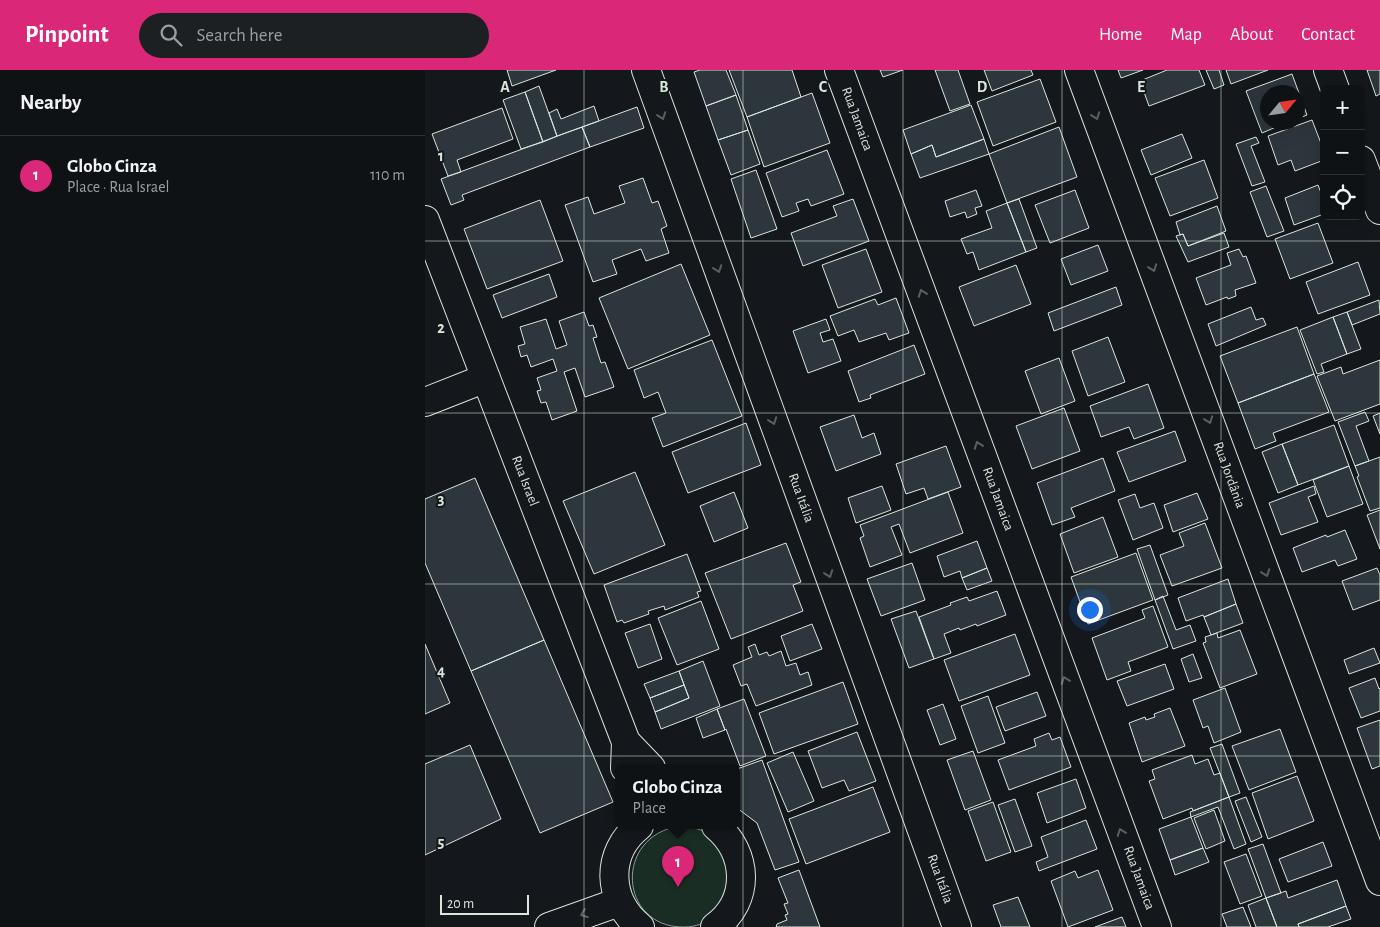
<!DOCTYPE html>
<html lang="en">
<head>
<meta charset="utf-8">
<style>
  :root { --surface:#0f1215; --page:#1d2022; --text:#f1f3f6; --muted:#9b9ea0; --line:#2f3234; --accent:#db2777 }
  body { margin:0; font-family:"Alegreya Sans",sans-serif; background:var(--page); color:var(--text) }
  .controls { position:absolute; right:15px; top:15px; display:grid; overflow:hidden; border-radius:8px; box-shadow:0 5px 20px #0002 }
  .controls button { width:45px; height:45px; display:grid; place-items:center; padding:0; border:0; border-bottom:1px solid var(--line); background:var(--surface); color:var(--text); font:25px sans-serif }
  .compass { position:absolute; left:835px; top:15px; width:45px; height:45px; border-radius:50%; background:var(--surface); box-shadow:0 5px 20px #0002; rotate:61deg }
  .scale { position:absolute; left:15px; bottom:12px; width:89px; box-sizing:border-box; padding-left:5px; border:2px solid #d8e6dc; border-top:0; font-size:14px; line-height:18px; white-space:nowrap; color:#d8e6dc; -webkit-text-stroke:4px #14181c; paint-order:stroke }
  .you { position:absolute; left:664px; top:539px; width:18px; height:18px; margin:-12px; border:4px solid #fff; border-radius:50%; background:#1a73e8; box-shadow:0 0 0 8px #1a73e833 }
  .badge { display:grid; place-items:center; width:32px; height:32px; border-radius:50%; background:var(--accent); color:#fff; font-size:16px; font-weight:700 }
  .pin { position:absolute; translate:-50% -41px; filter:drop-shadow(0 1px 2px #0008) }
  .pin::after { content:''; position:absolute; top:26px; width:18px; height:15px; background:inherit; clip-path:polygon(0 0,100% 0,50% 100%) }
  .popup { position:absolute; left:190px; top:694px; width:125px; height:65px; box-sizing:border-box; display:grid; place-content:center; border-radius:8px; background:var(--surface); filter:drop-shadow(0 1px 4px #0005); font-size:16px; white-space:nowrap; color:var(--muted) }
  .popup b { font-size:19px; color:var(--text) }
  .popup::after { content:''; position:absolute; left:50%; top:100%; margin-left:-10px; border:10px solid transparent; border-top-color:var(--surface) }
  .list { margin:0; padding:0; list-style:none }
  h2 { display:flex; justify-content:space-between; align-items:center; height:65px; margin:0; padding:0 20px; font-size:21px }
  h2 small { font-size:16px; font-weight:400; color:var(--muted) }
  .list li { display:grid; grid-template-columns:32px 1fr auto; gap:15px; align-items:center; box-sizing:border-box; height:80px; padding:0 20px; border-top:1px solid var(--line) }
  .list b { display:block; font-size:19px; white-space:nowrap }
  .list p { margin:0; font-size:16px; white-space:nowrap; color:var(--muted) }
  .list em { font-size:16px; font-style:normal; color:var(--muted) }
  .icon { flex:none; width:28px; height:28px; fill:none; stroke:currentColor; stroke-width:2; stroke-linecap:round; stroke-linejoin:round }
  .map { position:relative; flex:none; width:955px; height:857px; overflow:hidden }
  header { display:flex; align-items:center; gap:30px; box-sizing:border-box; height:70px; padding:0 25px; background:var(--accent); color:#fff }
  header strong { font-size:24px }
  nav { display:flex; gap:28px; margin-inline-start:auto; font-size:18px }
  .search { width:350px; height:45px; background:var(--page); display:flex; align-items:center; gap:12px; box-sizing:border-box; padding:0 18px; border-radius:28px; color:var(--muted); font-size:19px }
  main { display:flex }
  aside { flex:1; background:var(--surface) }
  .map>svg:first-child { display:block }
  .green { fill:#1a2d24; stroke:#939e99 }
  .building { fill:#2c363c; stroke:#d8e6dc }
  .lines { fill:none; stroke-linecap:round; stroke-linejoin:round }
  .minor-casing { stroke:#d8e6dc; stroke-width:30 }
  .minor { stroke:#14181c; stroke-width:28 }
  .oneway { stroke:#59605f }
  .grid { fill:none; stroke:#d8e6dc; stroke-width:1; stroke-opacity:0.55 }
  .labels { text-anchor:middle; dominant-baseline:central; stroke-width:4; stroke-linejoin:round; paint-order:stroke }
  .street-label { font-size:14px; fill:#d8e6dc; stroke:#14181c }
  .grid-label { font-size:16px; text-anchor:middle; font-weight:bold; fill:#d8e6dc; stroke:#14181c; stroke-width:4; stroke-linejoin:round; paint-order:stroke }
</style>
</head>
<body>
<header>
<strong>Pinpoint</strong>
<div class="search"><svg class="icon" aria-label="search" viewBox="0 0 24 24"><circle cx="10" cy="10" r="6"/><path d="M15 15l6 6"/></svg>Search here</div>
<nav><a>Home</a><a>Map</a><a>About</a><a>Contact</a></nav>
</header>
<main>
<aside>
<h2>Nearby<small></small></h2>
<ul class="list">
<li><span class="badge">1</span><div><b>Globo Cinza</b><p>Place · Rua Israel</p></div><em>110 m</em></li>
</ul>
</aside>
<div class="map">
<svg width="955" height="857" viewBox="0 0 955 857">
  <rect width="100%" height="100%" fill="#14181c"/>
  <path class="green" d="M255,756C269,757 286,761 294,773C299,779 305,807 307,816C301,824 287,848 280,852C273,856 265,857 258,857C194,857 188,766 255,756Z"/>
  <path class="building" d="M82,0H131L87,16Z
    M275,0H301L311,25L281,36L269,2Z
    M304,0H367L376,27L322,47Z
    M455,0H478L458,7Z
    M510,0H533L545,34L525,41Z
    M559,0H606L608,5L567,21Z
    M693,0H718L696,8Z
    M742,0H774L780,15L724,36L715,11Z
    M781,0H794L799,15L789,19Z
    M801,0H843L806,14Z
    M942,0H955V24L951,26Z
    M867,4L882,45L872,49V22H842V52H863L837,63L821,21Z
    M615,9L631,52L568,76L552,32Z
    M114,16L132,66L118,72L100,22Z
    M100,22L118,72L96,79L78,30Z
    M387,23L405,73L339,97L322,47Z
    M311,25L323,60L293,70L281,36Z
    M546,35L559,69L511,87L507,75L486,84L478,60Z
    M169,36L174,51L132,66L124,43L132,39L136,49Z
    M212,37L219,58L165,77L157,57Z
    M77,38L88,69L32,90L36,102L23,106L7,64Z
    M887,50L899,81V90L870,101L866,90L853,95L843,66Z
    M157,57L165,77L37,125L39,130L26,135L16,109Z
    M634,57L652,107L582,133L564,84Z
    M323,60L335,94L306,105L293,70Z
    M757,64L767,88L726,105L716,80Z
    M831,67L834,73L826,76L840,112L827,116L811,74Z
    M559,69L564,84L495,108L486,84L507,75L511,87Z
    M402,80L419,124L386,136L383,129L371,133L374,141L357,147L341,103Z
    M779,90L793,128L745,146L730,108Z
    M331,100L352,159L326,168L306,109Z
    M218,108L227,133L233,131L242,156L236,159L244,183L221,191L216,179L187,190L192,204L168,212L140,135L163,127L169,144L200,133L194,116Z
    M893,115L898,128H896L899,136V144L869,155L860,128Z
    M841,116L859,161L842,167L825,122Z
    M551,120L557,136L550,138L552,144L542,148L540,142L525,147L520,131Z
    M650,120L664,158L625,173L610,135Z
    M428,129L444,171L378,196L366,163L412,146L408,136Z
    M594,129L612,178L601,182L582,133Z
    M115,130L138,191L62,219L39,159Z
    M582,133L601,182L554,200L548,182L542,184L536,169L567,158L561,141Z
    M792,136L801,161L763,176L758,164L755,165L751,152Z
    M893,153L908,193L865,209L850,169Z
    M799,163L804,177L763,192L751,166L758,164L763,176Z
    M673,175L683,201L646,215L636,189Z
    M441,179L457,222L413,238L397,195Z
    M814,179L818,187L821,186L831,213L810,220L811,226L803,229L802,227L781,235L771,208L806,195L802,183Z
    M933,192L945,225L893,244L881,212Z
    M256,194L285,265L203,299L174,228Z
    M591,195L606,234L549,256L534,217Z
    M124,204L132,227L77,248L68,225Z
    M691,217L697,235L629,261L623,243Z
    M471,228L484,263L464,270L461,263L434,272L429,260L413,266L405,246L450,229L453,235Z
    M954,230L955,244L927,255L922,242Z
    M826,237L831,250L838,248L841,255L791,276L783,254Z
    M159,242L164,256L168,255L172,267L168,268L176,293L180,292L189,317L160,327L150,298L139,302L152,341L127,350L121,332L116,333L112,321L116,320L112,308L132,301L128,289L106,297L102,285L96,287L93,276L100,274L95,257L121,249L131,279L142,275L134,251Z
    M922,242L936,279L922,284L908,247Z
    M908,247L922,284L896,294L899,302L892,304L875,260Z
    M401,249L405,260L395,263L398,272L408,269L416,291L383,303L368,261Z
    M872,257L889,304L813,333L795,286Z
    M683,267L700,312L663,326L647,281Z
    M287,270L317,346L238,377L227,348L241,343L233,322L219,328L209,300Z
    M489,275L500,304L445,325L446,328L434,332L423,301Z
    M634,288L650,331L616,344L600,301Z
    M955,290V334L910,351L892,306L916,297L918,304Z
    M889,304L904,342L848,363L851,371L830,379L813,333Z
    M723,314L739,358L709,369L704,357L676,367L665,336Z
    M639,338L655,381L607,399L591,356Z
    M940,342L944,351L931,356L944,391L930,396L913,352Z
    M955,343V364L948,346Z
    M429,345L437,368L449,363L456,384L411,401L395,357Z
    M321,353L336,395L263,423L247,382Z
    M909,355L924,396L873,415L857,374Z
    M750,361L761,391L704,412L692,382Z
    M857,374L873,415L853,423L837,382Z
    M521,376L536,417L503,429L499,418L481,424L471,394Z
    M955,387V438L945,441L932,407L934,406L930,396Z
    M678,388L690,421L646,438L650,447L627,455L612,413Z
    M924,396L938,434L902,447L888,410Z
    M210,402L240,475L169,504L138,431Z
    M50,408L119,570L46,601L0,493V429Z
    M457,416L466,440L431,453L423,428Z
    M889,416L891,424L883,427L893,452L856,465L844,433Z
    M309,422L323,458L289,472L275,436Z
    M523,422L538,463L485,483L474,454L466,457L477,485L445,497L435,468L439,466L435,455Z
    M772,423L783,449L748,462L739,435Z
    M710,424L715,438L729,433L738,458L708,470L693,430Z
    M955,440V479L942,445Z
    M678,447L693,487L649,503L635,464Z
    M780,453L797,498L747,516L735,485L759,476L754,463Z
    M920,460L932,489L913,496L910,490L877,502L868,478L901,465L902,467Z
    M552,471L562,498L537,508L535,501L519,507L512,486Z
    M361,473L376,512L368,515L378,541L306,569L280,503Z
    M725,475L743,525L730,530L712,479Z
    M711,483L728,530L663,554L646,507Z
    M262,484L276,521L272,522L274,527L240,540L239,536L223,541L224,544L199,553L197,550L192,552L179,515Z
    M487,493L500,530L456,546L442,509Z
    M562,498L567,511L542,520L537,508Z
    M952,498L955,505V530L928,540L917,511Z
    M803,509L811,534L779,547L778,545L761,551L753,528Z
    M572,521L581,545L552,556L551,554L535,560L534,558L519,564L526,583L509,589L494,547L526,535L525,533L542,527L544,531Z
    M738,526L751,560L765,555L771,571L748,579L730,530Z
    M276,531L294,579L252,595L233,548Z
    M811,534L818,553L786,565L779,547Z
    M728,536L743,577L703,592L706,601L682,610L667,568L720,548L717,540Z
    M491,541L509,589L484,598L466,549Z
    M225,554L237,589L213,598L200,563Z
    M387,554L397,579L365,591L356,566Z
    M815,560L832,604L795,618L778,573L781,572L780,567L792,563L793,568Z
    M590,564L605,605L534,631L519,590Z
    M119,570L188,732L115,763L46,601Z
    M0,574L25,633L0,644Z
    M330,574L334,585L342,582L344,586L356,581L361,596L371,593L375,605L383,602L387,615L331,636L322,614L316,616L308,595L327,587L323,577Z
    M949,578L955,593L924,604L919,590Z
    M768,584L777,608L764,612L756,589Z
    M278,591L295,636L236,659L230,642L264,628L254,601Z
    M740,594L749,619L702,636L692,611Z
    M254,601L259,615L225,628L219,614Z
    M950,608L954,619L955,618V641L936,648L924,618Z
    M418,612L433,654L349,684L334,643Z
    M259,615L264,628L230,642L225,628Z
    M800,618L816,662L789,673L783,656L778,658L768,630Z
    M612,622L621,646L580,661L571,637Z
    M563,626L580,673L553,683L536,636Z
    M319,629L341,686L315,696L301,659L300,660L292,639Z
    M518,634L531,669L515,675L502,640Z
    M745,638L760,676L717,692L704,653L720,647L721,650L730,647L729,644Z
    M292,639L300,660L278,668L271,648Z
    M955,650V696L947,699L932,658Z
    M855,659L871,702L824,720L807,676Z
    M432,662L451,711L424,721L419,710L397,718L383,681Z
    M624,663L627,670L635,667L646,697L584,720L573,690L611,676L609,669Z
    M797,674L815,723L804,727L785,678Z
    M45,675L76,749L0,785V694Z
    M548,681L566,730L540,740L522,690Z
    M368,682L389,731L363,742L342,693Z
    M767,685L770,694L783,689L789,705L795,703L804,727L768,741L767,738L738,749L724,711L730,709L727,700Z
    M337,690L374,792L350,800L332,753L312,738V699Z
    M872,706L889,751L843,769L827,723Z
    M651,709L661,738L622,753L612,723Z
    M448,717L465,762L381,794L364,749Z
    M804,727L821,774L809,779L793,737L766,747L765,742Z
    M821,727L837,767L826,772L810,731Z
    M590,729L607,776L590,782L573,735Z
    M568,732L586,782L561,791L543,741Z
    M789,740L800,771L781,779L769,748Z
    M766,747L778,778L745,790L734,759Z
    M661,750L672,779L614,801L611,792L623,787L616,767Z
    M898,772L907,796L863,812L854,789Z
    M838,774L856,823L841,828L823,779Z
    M778,778L784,792L750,805L745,790Z
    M821,784L837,826L815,834L799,792Z
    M374,800L395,857H351L352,854L362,850L360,845L363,844L359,834L363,833L353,808Z
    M673,800L688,840L643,857L626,811L650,801L653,808Z
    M912,810L921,836L873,854L874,857H852L841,828L861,821L863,828Z
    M593,827L605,857H576L568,835Z
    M841,828L852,857H831L823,835Z
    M921,836L926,849L903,857H874L873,854Z
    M818,837L826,857H802L797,844Z
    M697,847L701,857H670Z"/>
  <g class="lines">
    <defs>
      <path id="minor" d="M221,0L532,857
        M414,0L732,857
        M654,0L955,811
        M903,0L910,19
        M936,90L955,140
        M0,150L201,672L200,698
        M0,332L61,308
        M201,672L226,698
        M214,756C180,783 182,830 215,857
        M124,857L194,832
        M290,857C326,830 323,783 291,756"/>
    </defs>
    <use href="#minor" class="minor-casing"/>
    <use href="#minor" class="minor"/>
  </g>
  <defs><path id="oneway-chevron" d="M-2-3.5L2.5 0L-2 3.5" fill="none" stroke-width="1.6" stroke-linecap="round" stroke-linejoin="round" transform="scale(1.25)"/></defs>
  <g class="oneway">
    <use href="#oneway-chevron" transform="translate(237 46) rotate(70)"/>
    <use href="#oneway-chevron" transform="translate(671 46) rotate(70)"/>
    <use href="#oneway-chevron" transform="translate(728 198) rotate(70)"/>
    <use href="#oneway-chevron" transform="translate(293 199) rotate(70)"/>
    <use href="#oneway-chevron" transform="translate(497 223) rotate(-110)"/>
    <use href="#oneway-chevron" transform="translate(784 350) rotate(70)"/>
    <use href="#oneway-chevron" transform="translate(348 351) rotate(70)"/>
    <use href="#oneway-chevron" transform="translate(553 375) rotate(-110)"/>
    <use href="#oneway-chevron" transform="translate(841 503) rotate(70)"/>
    <use href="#oneway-chevron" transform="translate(404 504) rotate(70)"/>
    <use href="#oneway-chevron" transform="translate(640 610) rotate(-110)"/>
    <use href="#oneway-chevron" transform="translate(696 762) rotate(-110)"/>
    <use href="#oneway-chevron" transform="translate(159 844) rotate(160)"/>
  </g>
  <path class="grid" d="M159,0V857M318,0V857M478,0V857M637,0V857M796,0V857M0,171H955M0,343H955M0,514H955M0,686H955"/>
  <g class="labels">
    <g class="street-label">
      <text transform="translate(432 49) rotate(70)">Rua Jamaica</text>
      <text transform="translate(804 405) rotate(70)">Rua Jordânia</text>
      <text transform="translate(100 411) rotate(69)">Rua Israel</text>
      <text transform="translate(376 428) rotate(70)">Rua Itália</text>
      <text transform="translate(573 429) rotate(70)">Rua Jamaica</text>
      <text transform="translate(714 808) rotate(70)">Rua Jamaica</text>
      <text transform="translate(515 809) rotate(70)">Rua Itália</text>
    </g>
  </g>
  <g class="grid-label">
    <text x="80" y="22">A</text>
    <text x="239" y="22">B</text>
    <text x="398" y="22">C</text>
    <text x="557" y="22">D</text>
    <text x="716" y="22">E</text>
    <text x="16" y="91">1</text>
    <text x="16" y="263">2</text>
    <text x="16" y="434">3</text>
    <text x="16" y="606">4</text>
    <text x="16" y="777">5</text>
  </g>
</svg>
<div class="controls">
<button>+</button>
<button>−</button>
<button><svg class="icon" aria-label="locate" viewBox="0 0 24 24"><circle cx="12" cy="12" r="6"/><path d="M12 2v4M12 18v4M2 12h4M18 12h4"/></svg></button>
</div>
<svg class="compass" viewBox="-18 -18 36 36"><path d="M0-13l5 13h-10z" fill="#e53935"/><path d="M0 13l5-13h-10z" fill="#9b9ea0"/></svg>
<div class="scale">20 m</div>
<div class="you"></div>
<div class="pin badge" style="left:253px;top:817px">1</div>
<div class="popup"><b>Globo Cinza</b>Place</div>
</div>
</main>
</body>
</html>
